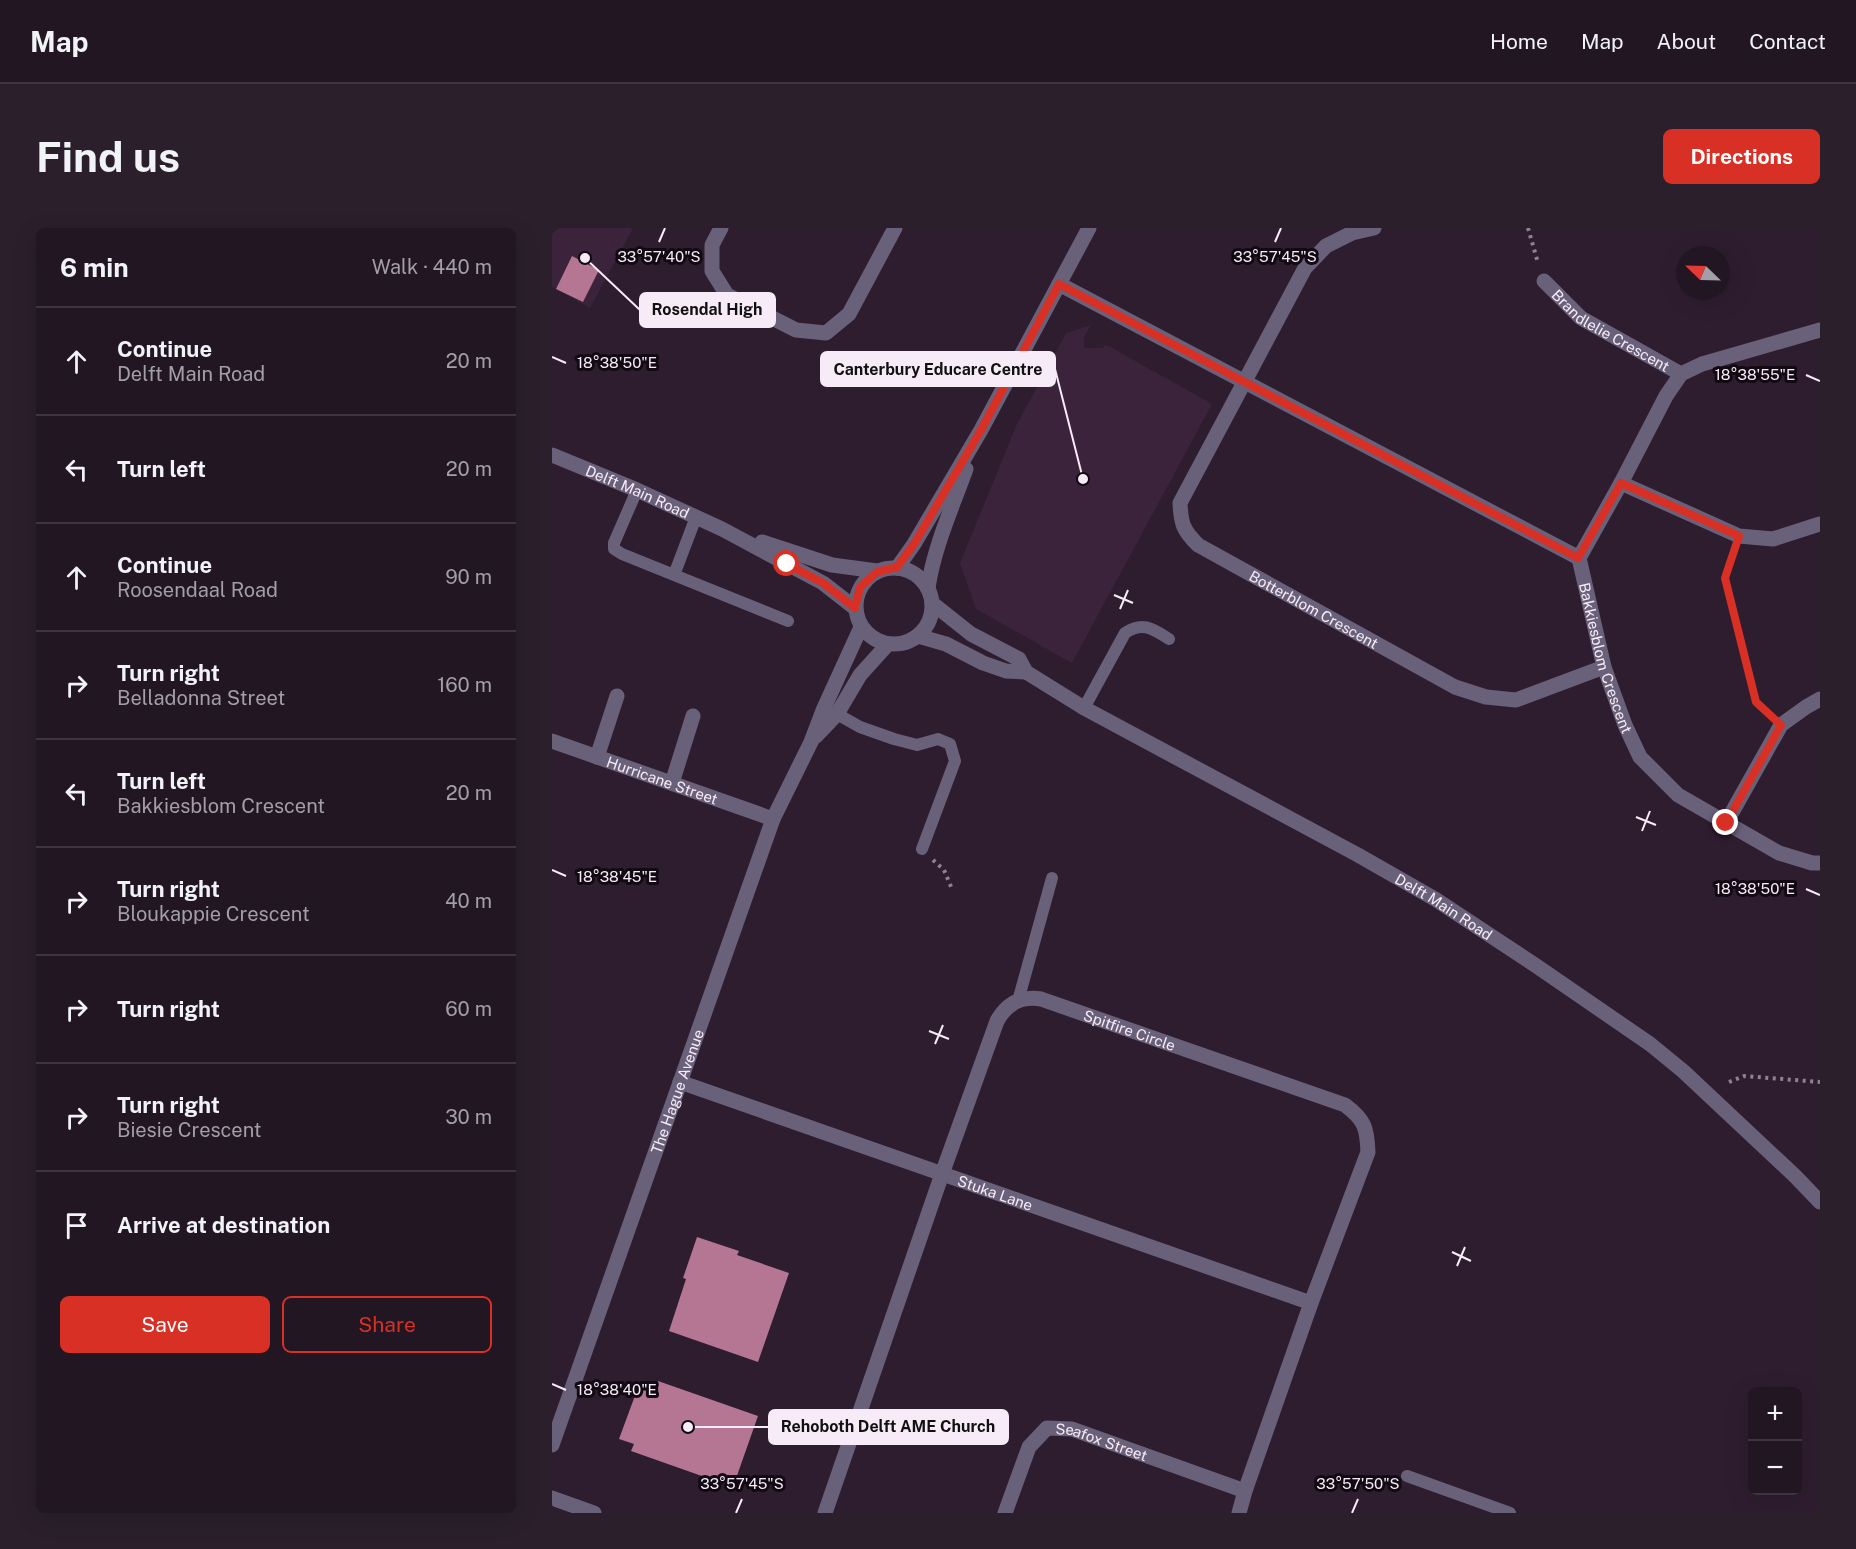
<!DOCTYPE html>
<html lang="en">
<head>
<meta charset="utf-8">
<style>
  :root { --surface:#221623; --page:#2a1f2b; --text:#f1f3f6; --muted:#a29fa6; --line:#3f3541; --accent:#d93025 }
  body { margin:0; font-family:"Public Sans",sans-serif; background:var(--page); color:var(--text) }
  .controls { position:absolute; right:18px; bottom:18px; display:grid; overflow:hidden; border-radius:9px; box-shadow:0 6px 24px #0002 }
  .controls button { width:54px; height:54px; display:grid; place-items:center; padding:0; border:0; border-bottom:2px solid var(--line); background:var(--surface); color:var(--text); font:30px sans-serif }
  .compass { position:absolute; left:1124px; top:18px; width:54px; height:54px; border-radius:50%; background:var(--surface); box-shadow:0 6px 24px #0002; rotate:293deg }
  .stop { position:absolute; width:18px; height:18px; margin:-14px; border:4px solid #d93025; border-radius:50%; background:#fff }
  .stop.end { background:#d93025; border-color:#fff; box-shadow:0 2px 6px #0008 }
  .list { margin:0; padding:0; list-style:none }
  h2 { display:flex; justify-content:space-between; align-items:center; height:78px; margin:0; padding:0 24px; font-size:26px }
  h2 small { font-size:20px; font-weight:400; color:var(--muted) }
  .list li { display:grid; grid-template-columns:39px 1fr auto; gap:18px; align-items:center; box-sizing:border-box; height:108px; padding:0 24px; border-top:2px solid var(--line) }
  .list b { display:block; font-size:22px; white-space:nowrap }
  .list p { margin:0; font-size:20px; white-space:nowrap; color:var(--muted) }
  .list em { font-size:20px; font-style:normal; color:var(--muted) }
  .actions { display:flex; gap:12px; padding:18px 24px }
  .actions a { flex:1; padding:14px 0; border:2px solid var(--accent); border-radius:9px; text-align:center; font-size:21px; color:var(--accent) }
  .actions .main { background:var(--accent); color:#fff }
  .icon { flex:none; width:33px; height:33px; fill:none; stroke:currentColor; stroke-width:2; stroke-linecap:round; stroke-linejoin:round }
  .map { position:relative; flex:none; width:1268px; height:1285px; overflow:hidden; border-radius:9px }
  header { display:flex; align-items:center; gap:36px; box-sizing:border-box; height:84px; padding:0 30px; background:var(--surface); border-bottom:2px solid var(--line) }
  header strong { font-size:28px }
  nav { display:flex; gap:33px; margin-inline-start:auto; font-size:21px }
  .intro { display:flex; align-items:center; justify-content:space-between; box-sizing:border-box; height:144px; padding:0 36px }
  h1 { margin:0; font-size:42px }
  .button { padding:15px 27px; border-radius:9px; background:var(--accent); color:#fff; font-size:21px; font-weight:700 }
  main { display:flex; gap:36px; padding:0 36px }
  aside { flex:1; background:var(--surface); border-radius:9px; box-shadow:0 6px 24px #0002 }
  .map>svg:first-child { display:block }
  .built { fill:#3a233b }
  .building { fill:#b57694 }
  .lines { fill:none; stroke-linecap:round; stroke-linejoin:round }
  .path { stroke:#908291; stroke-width:4; stroke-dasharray:3 4.5; stroke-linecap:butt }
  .service { stroke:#69617a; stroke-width:12 }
  .minor { stroke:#69617a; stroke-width:15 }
  .tertiary { stroke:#69617a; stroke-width:15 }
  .route { stroke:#d93025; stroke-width:8 }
  .ticks { fill:none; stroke:#f7ebf8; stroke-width:2 }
  .labels { text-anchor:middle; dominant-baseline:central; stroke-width:6; stroke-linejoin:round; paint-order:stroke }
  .street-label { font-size:15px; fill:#f7ebf8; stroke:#120a12 }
  .ticks-label { font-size:15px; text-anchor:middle; fill:#f7ebf8; stroke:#120a12; stroke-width:6; stroke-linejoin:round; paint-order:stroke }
  .leader { fill:none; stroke:#f7ebf8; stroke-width:2 }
  .callout-dot { fill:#f7ebf8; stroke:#120a12; stroke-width:2 }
  .callout { fill:#f7ebf8; stroke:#f7ebf8; stroke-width:2 }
  .callout-label { font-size:16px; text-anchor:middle; font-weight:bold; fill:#111 }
</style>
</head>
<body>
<header>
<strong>Map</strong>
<nav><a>Home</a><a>Map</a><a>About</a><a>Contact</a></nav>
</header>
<div class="intro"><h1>Find us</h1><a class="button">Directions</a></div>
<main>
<aside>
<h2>6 min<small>Walk · 440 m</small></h2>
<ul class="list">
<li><svg class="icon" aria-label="ahead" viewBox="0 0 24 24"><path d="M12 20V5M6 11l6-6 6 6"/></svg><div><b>Continue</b><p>Delft Main Road</p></div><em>20 m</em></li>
<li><svg class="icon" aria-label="left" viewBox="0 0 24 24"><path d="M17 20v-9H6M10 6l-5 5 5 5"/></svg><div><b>Turn left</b></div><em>20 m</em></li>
<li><svg class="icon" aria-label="ahead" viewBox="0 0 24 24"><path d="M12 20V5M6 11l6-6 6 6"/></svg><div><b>Continue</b><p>Roosendaal Road</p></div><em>90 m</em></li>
<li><svg class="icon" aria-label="right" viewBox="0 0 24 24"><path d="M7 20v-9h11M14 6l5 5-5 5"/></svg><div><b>Turn right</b><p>Belladonna Street</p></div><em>160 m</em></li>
<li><svg class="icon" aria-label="left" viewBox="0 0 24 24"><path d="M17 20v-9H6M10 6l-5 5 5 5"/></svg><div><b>Turn left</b><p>Bakkiesblom Crescent</p></div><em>20 m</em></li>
<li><svg class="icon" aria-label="right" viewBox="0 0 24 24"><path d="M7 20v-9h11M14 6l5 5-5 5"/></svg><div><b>Turn right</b><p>Bloukappie Crescent</p></div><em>40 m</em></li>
<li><svg class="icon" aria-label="right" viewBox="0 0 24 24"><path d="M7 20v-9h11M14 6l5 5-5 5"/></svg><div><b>Turn right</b></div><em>60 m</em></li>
<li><svg class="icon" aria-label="right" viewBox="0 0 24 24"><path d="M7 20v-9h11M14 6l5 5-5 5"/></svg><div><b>Turn right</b><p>Biesie Crescent</p></div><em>30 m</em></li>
<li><svg class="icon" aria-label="arrive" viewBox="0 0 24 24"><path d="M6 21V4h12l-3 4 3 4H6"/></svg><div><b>Arrive at destination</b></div></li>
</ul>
<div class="actions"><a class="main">Save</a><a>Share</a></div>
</aside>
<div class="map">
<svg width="1268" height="1285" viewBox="0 0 1268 1285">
  <rect width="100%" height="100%" fill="#2e1d2f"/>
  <path class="built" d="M0,0H81L38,80L0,59Z
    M539,97L532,109V120H551L552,117L557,118L660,176L520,435L424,381L408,335L465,196L514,105Z"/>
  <path class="building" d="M20,28L47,42L31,74L4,61Z
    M145,1009L187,1023L185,1027L237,1045L206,1134L117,1103L134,1051L131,1050Z
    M106,1153L206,1188L181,1259L79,1223L82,1216L67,1211L88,1154L104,1160Z"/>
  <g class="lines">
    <path class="path" d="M976,0L986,35
      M1182,325L1173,350L1204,474L1215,484
      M381,632L392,642L400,661
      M1177,854L1192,848L1268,854"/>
    <path class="service" d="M85,262L62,315V321L70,326L236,393
      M122,347L144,289
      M532,480L573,405C591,393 601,401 617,411
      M285,486L308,499L342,511L365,517L386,511L398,516L403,533L370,621
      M466,773L500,650
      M855,1248L958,1285"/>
    <g class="minor">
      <path d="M169,0L160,17V43L175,67L244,102L274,105L297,86L343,0"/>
      <path id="s1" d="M822,0L800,5L774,18L753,40L628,275C629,296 631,302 646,317L903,459L934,469L964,472L1052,439"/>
      <path id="s2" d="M992,53L1029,90L1129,146"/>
      <path d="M507,56L1027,330"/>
      <path id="s3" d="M1268,102L1150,136L1129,146L1114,168L1069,255L1027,330L1052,439L1073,497L1088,529L1126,567L1227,625L1260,635H1268"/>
      <path d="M1069,255L1187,308L1221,311L1268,296"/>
      <path d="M345,340L362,316L429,202L537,0"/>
      <path d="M376,360C382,319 400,280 414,241"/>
      <path d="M264,508L285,486L308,447L336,416"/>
      <path id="s4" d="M0,513L221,591"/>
      <path d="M45,529L65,468"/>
      <path d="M120,555L141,488"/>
      <path d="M1174,595L1229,497L1254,479L1268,471"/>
      <path id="s5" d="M128,854L759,1075"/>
      <path id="s6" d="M0,1217L221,591L259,514L272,480L309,399"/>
      <path d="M0,1270L42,1285"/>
      <path id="s7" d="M273,1285L390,946L445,793C455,775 469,768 489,771L793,877C813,892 815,900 816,924L759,1075L693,1263L687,1285"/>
      <path id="s8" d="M453,1285L477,1219L495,1200L520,1201L693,1263"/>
    </g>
    <g class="tertiary">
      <path id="s9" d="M0,227L85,262L170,301L271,355L303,380"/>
      <path d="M210,314L280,337L325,343"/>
      <circle cx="342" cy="378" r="38"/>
      <path id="s10" d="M380,375L419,406L467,431L474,444L532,480L806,627L883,671L983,737L1098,816L1131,843L1243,948L1268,974"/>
      <path d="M366,408L394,416L431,435L454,443L474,444"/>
    </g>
  </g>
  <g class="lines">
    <path class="route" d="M235,336L271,355L303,380L308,359L325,344L345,339L362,316L429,202L507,56L1026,330L1069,255L1187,308L1173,350L1204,474L1229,497L1174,595"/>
  </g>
  <path class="ticks" d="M107,14L113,0M723,14L729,0M0,129L14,135M1254,147L1268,153M562,367L581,375M568,381L576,362M1084,589L1104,597M1090,603L1098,583M0,642L14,648M1254,661L1268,667M377,803L397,811M383,816L391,797M900,1024L919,1033M905,1038L913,1019M0,1156L14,1162M184,1285L190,1271M800,1285L806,1271"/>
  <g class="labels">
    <g class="street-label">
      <text stroke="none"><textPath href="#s2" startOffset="84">Brandlelie Crescent</textPath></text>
      <text stroke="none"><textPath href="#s9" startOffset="93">Delft Main Road</textPath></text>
      <text stroke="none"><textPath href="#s1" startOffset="528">Botterblom Crescent</textPath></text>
      <text stroke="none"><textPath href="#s3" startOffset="460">Bakkiesblom Crescent</textPath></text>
      <text stroke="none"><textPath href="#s4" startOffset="117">Hurricane Street</textPath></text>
      <text stroke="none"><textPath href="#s10" startOffset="598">Delft Main Road</textPath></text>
      <text stroke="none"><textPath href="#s7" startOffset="668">Spitfire Circle</textPath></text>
      <text stroke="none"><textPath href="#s6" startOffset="375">The Hague Avenue</textPath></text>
      <text stroke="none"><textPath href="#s5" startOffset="334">Stuka Lane</textPath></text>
      <text stroke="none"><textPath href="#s8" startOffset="153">Seafox Street</textPath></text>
    </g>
  </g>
  <g class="ticks-label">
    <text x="107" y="34">33°57'40"S</text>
    <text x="723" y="34">33°57'45"S</text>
    <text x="65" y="140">18°38'50"E</text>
    <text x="1203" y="152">18°38'55"E</text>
    <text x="65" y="654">18°38'45"E</text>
    <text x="1203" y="666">18°38'50"E</text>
    <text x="65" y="1167">18°38'40"E</text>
    <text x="190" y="1261">33°57'45"S</text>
    <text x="806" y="1261">33°57'50"S</text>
  </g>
  <path class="leader" d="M33 30L88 82M531 251L503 141M136 1199L217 1199"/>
  <g class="callout-dot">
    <circle cx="33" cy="30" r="6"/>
    <circle cx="531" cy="251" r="6"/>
    <circle cx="136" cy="1199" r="6"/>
  </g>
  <g class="callout">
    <rect x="88" y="65" width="135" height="34" rx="6"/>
    <rect x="269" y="124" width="234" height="34" rx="6"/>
    <rect x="217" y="1182" width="239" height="34" rx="6"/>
  </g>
  <g class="callout-label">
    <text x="155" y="87">Rosendal High</text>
    <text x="386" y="147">Canterbury Educare Centre</text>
    <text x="336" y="1204">Rehoboth Delft AME Church</text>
  </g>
</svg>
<div class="controls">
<button>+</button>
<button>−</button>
</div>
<svg class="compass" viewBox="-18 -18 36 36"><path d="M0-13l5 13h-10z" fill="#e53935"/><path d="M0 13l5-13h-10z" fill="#a29fa6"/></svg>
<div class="stop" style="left:235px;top:336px"></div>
<div class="stop end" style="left:1174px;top:595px"></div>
</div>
</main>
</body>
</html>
